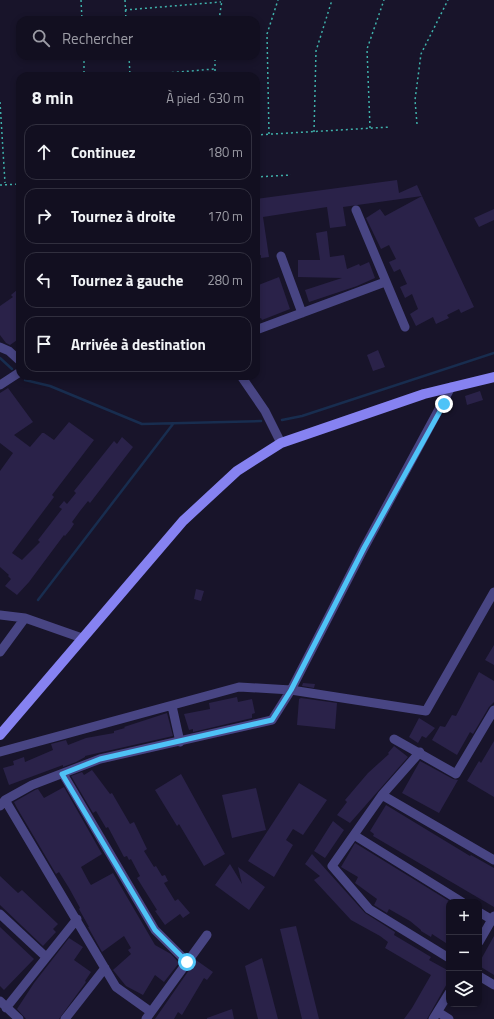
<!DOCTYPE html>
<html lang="fr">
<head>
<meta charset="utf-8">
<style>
  :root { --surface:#120f20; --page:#1f1d2d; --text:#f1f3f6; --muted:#9c9ca5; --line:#312f3e }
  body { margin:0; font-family:"Titillium Web",sans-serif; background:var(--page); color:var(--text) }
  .controls { position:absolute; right:12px; bottom:12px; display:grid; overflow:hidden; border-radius:8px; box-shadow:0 2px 6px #0003 }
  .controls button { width:36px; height:36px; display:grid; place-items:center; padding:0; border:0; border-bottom:1px solid var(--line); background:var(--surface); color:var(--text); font:20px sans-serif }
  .stop { position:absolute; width:12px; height:12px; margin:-9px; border:3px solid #4fc3f7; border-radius:50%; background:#fff }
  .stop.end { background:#4fc3f7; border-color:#fff; box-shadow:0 1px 4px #0008 }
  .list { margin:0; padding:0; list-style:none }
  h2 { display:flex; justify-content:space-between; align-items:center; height:52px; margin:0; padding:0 16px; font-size:17px }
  h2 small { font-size:13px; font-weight:400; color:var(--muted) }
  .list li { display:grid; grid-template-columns:26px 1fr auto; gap:12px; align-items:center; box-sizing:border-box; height:56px; margin:0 8px 8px; padding:0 8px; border:1px solid var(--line); border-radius:12px }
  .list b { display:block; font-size:15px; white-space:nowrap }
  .list em { font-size:13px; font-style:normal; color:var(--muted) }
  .icon { flex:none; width:22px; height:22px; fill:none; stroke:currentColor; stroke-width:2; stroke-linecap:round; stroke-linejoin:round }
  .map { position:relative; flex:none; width:494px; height:1019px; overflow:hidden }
  .search { position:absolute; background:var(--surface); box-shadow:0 2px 6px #0003; left:16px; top:16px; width:244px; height:44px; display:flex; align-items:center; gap:10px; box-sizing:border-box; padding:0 14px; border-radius:12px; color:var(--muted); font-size:15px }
  .panel { position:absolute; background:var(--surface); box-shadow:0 2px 6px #0003; left:16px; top:72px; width:244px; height:308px; border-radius:12px }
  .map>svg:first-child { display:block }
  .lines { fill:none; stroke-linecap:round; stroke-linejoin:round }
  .stream { stroke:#182d4f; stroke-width:2.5 }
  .building { fill:#2a2249 }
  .path { stroke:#3fb1ab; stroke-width:1.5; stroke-dasharray:2 3; stroke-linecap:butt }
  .street { stroke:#484583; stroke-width:9 }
  .secondary { stroke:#8682f1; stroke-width:10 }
  .route { stroke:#4fc3f7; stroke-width:5 }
</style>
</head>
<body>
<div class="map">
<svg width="494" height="1019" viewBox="0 0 494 1019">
  <rect width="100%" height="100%" fill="#18142a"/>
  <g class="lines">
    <path class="stream" d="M0,358L12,369
      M25,380L50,386L142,424L261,421
      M282,420L302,416L494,353
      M38,600L173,424"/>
  </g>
  <path class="building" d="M397,180L399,193L417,185L422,196L343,207L346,226L330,228L327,207L263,217L269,257L261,258V255L256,256V199Z
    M422,196L474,307L461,313L459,309L447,315L449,318L436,324L433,317L416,326L410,314L418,309L412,294L405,298L400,287L407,284L400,269L394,272L389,262L396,259L389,245L381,249L366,218L380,209L385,216Z
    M494,209V220L479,227L474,218Z
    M327,231L330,257L344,255L347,269L359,264L360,266L369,262L375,278L357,286L309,302L305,290L342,278L298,277V260H320L316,233Z
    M279,277L290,309L262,320L261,318L256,320V286Z
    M17,290L18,293L20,291V338L10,345L6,343L0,335V306L13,297L11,295Z
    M378,350L385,367L373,371L367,355Z
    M8,388L33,422L14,435L30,447L42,433H44L54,440L69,422L94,440L52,495L54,497L12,553L22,560L40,542L38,540L62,509L59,507L64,501L67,504L76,493L74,491L114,441L117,444L122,437L133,447L90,503L88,501L80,511L72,522L74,524L70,530L65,536L64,535L29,582L17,595L5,586L11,579L8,576L9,575L0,567V471L13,453L0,443V393Z
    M480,391L483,400L467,405L465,396Z
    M196,589L204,591L201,601L194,599Z
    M494,645V665L485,660Z
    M479,672L494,681V702L489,707L473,734L470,732L457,755L432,740L440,726L445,727L452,715L456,716Z
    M303,683L315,684L314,688L302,686Z
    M237,697L238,702L252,699L255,713L252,714V718L193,732V729L189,730L184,714L210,709L209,703Z
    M301,698L337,703L335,729L297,725L299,699Z
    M167,713L173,736L85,756V757L76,762L63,767V765L9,785L3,768L14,765L13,761L24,757L25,762L53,750L51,744L66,740L68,745L86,738L114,733V731L125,728L124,727Z
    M419,718L435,728L426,738L422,736L418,743L409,737Z
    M494,741V797L467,781L479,761L481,763Z
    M394,746L408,757L350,823L337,815L347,802L345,800L368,773L389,754L388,753Z
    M420,761L453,779L458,780L439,813L402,793Z
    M92,770L110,794L112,793L130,824L134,822L147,849L144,851L154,867L156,866L162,876L165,875L168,881L164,883L175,901L178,899L190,913L183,918L180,914L165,925L155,911L157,910L137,878L140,876L131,859L129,860L127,856L124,857L108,827L106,828L96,811L93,813L71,776L82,772L84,775Z
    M181,774L225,854L204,866L179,824L177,826L155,790Z
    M299,783L327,800L303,835L293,829L286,840L293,845L274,877L248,861Z
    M64,787L102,854L81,867L89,882L91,885L113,873L155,945L171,954L179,963L164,982L155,975L143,995L126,986L113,970L131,954L128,950L131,948L124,936L102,952L88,927H89L79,909L80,908L69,888L59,872L56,874L17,808L14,802L35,790L38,789L44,798Z
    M256,788L266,830L232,838L222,795Z
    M386,805L470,856L471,855L494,868V907L373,836L374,834L370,831Z
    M333,821L344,830L325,858L314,851Z
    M355,843L449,901V945L432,934L431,937L421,931V930L410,921L389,909L387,913L374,905L377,899L355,883L358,877L341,867Z
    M312,854L365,913L395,932L394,935L431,957L429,960L449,971V980L427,1019H404L412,1008L431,975L385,948L388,942L380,936L351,920L314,880L320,876L305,864Z
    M230,864L242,884L238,867L265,887L249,910L215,885Z
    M0,876L18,893L22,890L58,924L53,929L56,932L43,946L0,905Z
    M296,926L319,1019H302L280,929Z
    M0,927L34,959L4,990L0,986Z
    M494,936V975L481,967L482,965L479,963Z
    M69,938L83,947L74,960L91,972L85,981L86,982L59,1019H26L17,1009L34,983Z
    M262,958L278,1019H258L245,966Z
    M196,960L213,972L207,980L204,978L182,1015L178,1012L174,1019H155Z
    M232,1009L234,1019H207V1018Z"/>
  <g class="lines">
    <path class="path" d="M81,0L82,20
      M125,0L126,20
      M125,10L221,2
      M219,20L222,0
      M84,56V76
      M129,56L130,76
      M132,76L214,69
      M215,76V56
      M0,102L5,183
      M417,124L415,100L421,54L448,0
      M370,128L367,49L384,0
      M314,132L316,51L332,0
      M269,134L267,34L278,0
      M256,135L390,127
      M256,177L291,175
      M0,185L20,184"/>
    <path class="street" d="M356,210L405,327
      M281,256L302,313
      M256,330L385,282
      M0,347L9,351L20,361
      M241,376L265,411L281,443
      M0,385L20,372
      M0,615L25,618L82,638
      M0,652L25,618
      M172,706L180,742
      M394,739L456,774L494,710
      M0,752L239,687L291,690L426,711L494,592
      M420,752L382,795L332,866L369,909L449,958
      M63,774L155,930L187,962
      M382,795L494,860
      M5,800L116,987L151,1012
      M0,806L5,800L32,785L100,759L272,720L291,690L364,548L451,387
      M354,835L462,902
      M479,912L494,921
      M0,914L46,957
      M479,942L494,916
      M479,976L494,985
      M0,1001L19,1019
      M6,1008L77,919
      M438,1012L449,1019
      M65,1019L105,968
      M146,1019L207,935
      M433,1019L449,993"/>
    <path class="secondary" d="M0,735L183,521L237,471L281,443L424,394L494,377"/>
  </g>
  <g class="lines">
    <path class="route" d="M187,962L155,930L62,774L100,759L272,720L291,690L364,548L444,404"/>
  </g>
</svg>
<div class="controls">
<button>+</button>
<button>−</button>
<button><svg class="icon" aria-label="layers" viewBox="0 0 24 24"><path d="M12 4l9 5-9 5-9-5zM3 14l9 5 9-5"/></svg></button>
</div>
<div class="stop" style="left:187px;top:962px"></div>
<div class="stop end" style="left:444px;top:404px"></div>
<div class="search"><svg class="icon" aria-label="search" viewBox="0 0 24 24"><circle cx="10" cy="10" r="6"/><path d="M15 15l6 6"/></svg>Rechercher</div>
<section class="panel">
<h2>8 min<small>À pied · 630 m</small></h2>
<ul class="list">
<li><svg class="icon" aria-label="ahead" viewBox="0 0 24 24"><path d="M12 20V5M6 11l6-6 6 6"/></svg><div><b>Continuez</b></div><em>180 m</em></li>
<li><svg class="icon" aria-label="right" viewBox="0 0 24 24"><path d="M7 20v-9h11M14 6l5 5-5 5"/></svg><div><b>Tournez à droite</b></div><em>170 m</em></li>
<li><svg class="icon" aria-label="left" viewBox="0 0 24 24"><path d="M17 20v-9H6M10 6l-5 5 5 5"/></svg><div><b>Tournez à gauche</b></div><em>280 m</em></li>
<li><svg class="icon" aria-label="arrive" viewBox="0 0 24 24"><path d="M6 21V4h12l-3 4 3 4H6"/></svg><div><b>Arrivée à destination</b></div></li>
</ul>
</section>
</div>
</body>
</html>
